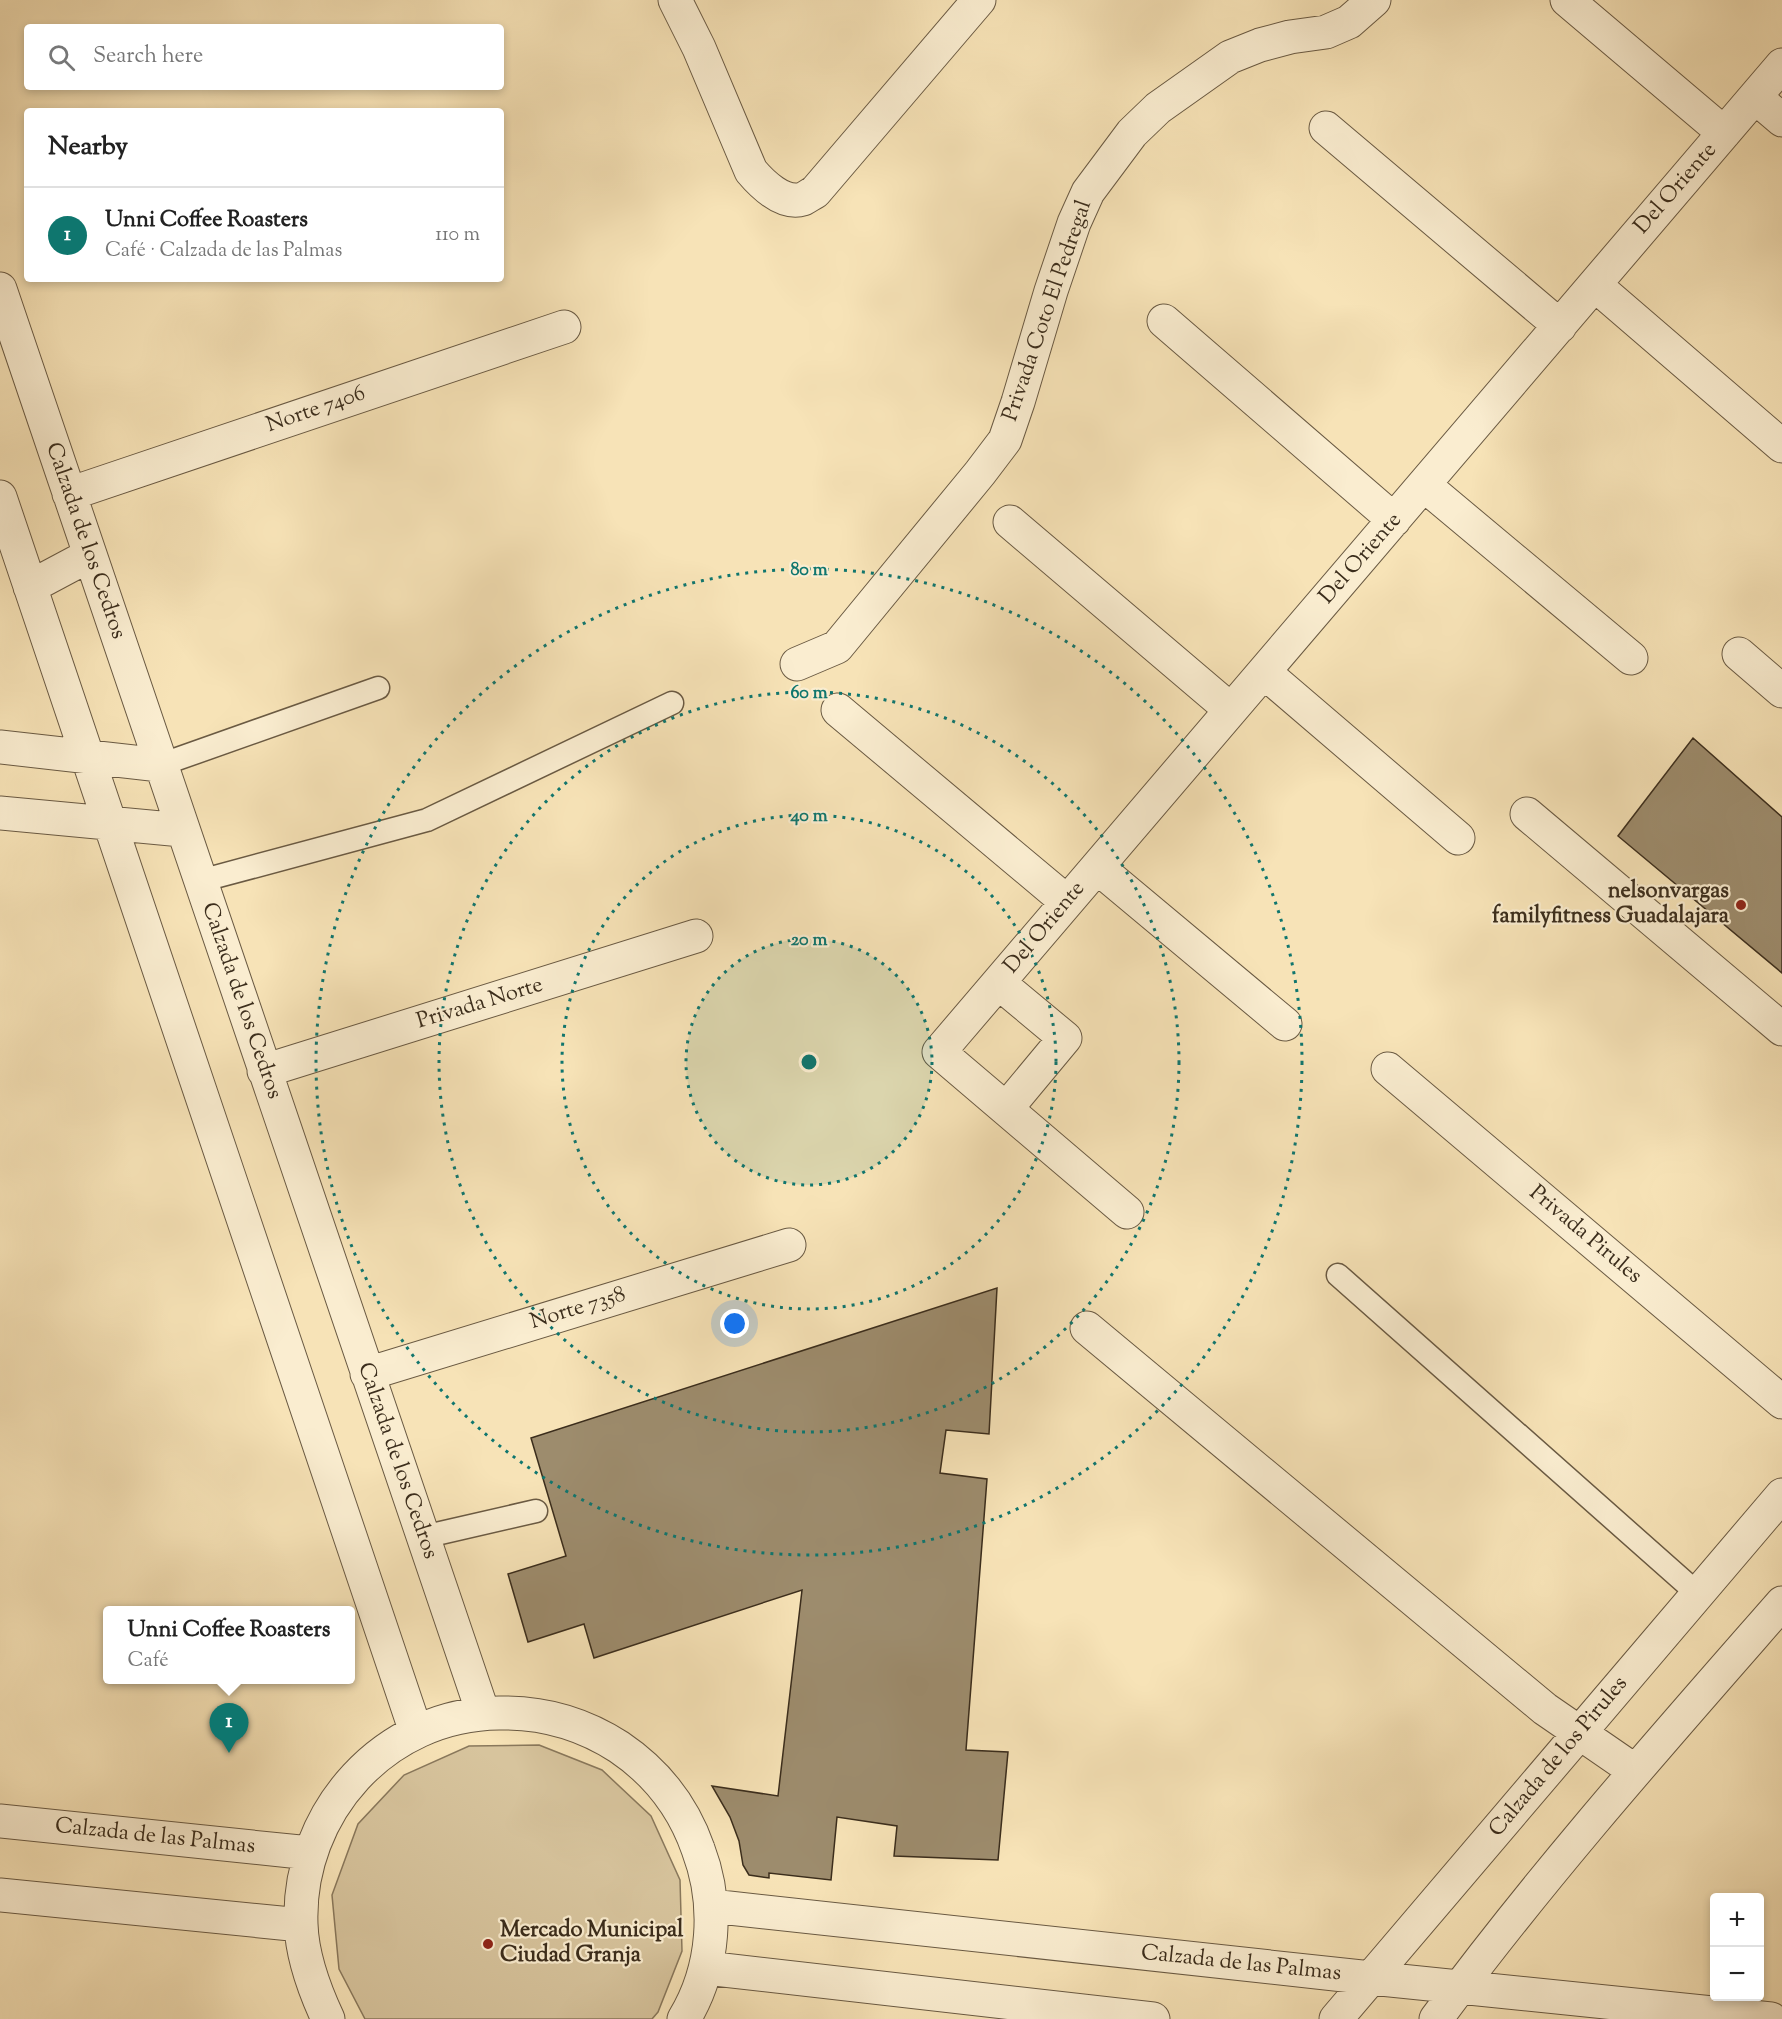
<!DOCTYPE html>
<html lang="en">
<head>
<meta charset="utf-8">
<style>
  :root { --surface:#fff; --page:#f6f6f6; --text:#222; --muted:#767676; --line:#e0e0e0; --accent:#0f766e }
  body { margin:0; font-family:"Sorts Mill Goudy",serif; background:var(--page); color:var(--text) }
  .controls { position:absolute; right:18px; bottom:18px; display:grid; overflow:hidden; border-radius:6px; box-shadow:0 3px 9px #0003 }
  .controls button { width:54px; height:54px; display:grid; place-items:center; padding:0; border:0; border-bottom:2px solid var(--line); background:var(--surface); color:var(--text); font:30px sans-serif }
  .you { position:absolute; left:735px; top:1324px; width:21px; height:21px; margin:-15px; border:4px solid #fff; border-radius:50%; background:#1a73e8; box-shadow:0 0 0 9px #1a73e833 }
  .badge { display:grid; place-items:center; width:39px; height:39px; border-radius:50%; background:var(--accent); color:#fff; font-size:20px; font-weight:700 }
  .pin { position:absolute; translate:-50% -50px; filter:drop-shadow(0 2px 3px #0008) }
  .pin::after { content:''; position:absolute; top:32px; width:21px; height:18px; background:inherit; clip-path:polygon(0 0,100% 0,50% 100%) }
  .popup { position:absolute; left:103px; top:1606px; width:252px; height:78px; box-sizing:border-box; display:grid; place-content:center; border-radius:6px; background:var(--surface); filter:drop-shadow(0 2px 4px #0005); font-size:20px; white-space:nowrap; color:var(--muted) }
  .popup b { font-size:22px; color:var(--text) }
  .popup::after { content:''; position:absolute; left:50%; top:100%; margin-left:-12px; border:12px solid transparent; border-top-color:var(--surface) }
  .list { margin:0; padding:0; list-style:none }
  h2 { display:flex; justify-content:space-between; align-items:center; height:78px; margin:0; padding:0 24px; font-size:26px }
  h2 small { font-size:20px; font-weight:400; color:var(--muted) }
  .list li { display:grid; grid-template-columns:39px 1fr auto; gap:18px; align-items:center; box-sizing:border-box; height:96px; padding:0 24px; border-top:2px solid var(--line) }
  .list b { display:block; font-size:22px; white-space:nowrap }
  .list p { margin:0; font-size:20px; white-space:nowrap; color:var(--muted) }
  .list em { font-size:20px; font-style:normal; color:var(--muted) }
  .icon { flex:none; width:33px; height:33px; fill:none; stroke:currentColor; stroke-width:2; stroke-linecap:round; stroke-linejoin:round }
  .map { position:relative; flex:none; width:1782px; height:2019px; overflow:hidden }
  .search { position:absolute; background:var(--surface); box-shadow:0 3px 9px #0003; left:24px; top:24px; width:480px; height:66px; display:flex; align-items:center; gap:15px; box-sizing:border-box; padding:0 21px; border-radius:6px; color:var(--muted); font-size:22px }
  .panel { position:absolute; background:var(--surface); box-shadow:0 3px 9px #0003; left:24px; top:108px; width:480px; height:174px; border-radius:6px }
  .map>svg:first-child { display:block }
  .green { fill:#d7c49d; stroke:#89785c; stroke-width:1.5 }
  .building { fill:#9d8c6d; stroke:#3b2d1c; stroke-width:1.5 }
  .lines { fill:none; stroke-linecap:round; stroke-linejoin:round }
  .lane-casing { stroke:#6a5a43; stroke-width:25 }
  .street-casing { stroke:#6a5a43; stroke-width:35 }
  .lane { stroke:#faedd0; stroke-width:22 }
  .street { stroke:#faedd0; stroke-width:33 }
  .ring { fill:none; stroke:#0f766e; stroke-width:3; stroke-dasharray:3 6 }
  .poi-dot { fill:#8f2418; stroke:#faedd0; stroke-width:2 }
  .labels { text-anchor:middle; dominant-baseline:central; stroke-width:4.5; stroke-linejoin:round; paint-order:stroke }
  .street-label { font-size:22px; fill:#3b2d1c; stroke:#faedd0 }
  .poi-label { font-size:22px; font-weight:bold; fill:#3b2d1c; stroke:#faedd0; text-anchor:end }
  .centre { fill:#0f766e; stroke:#faedd0; stroke-width:3 }
  .ring-label { font-size:18px; text-anchor:middle; font-weight:bold; fill:#0f766e; stroke:#faedd0; stroke-width:4.5; stroke-linejoin:round; paint-order:stroke }
</style>
</head>
<body>
<div class="map">
<svg width="1782" height="2019" viewBox="0 0 1782 2019">
  <rect width="100%" height="100%" fill="#f7e3b7"/>
  <filter id="stains"><feTurbulence type="fractalNoise" baseFrequency=".00333" numOctaves="4"/><feColorMatrix values="0 0 0 0 .2 0 0 0 0 .09 0 0 0 0 .02 0 0 0 .5 -.17"/></filter>
  <radialGradient id="worn" r=".72"><stop offset=".6" stop-color="#630" stop-opacity="0"/><stop offset="1" stop-color="#630" stop-opacity=".3"/></radialGradient>
  <path class="green" d="M539,1745L602,1770L651,1816L680,1880L682,1951L658,2012L652,2019H365L339,1969L332,1895L358,1824L404,1775L469,1746Z"/>
  <path class="building" d="M1693,738L1782,817V973L1618,836Z
    M997,1288L989,1434L946,1430L940,1473L987,1479L966,1750L1008,1752L998,1860L894,1856L897,1826L837,1817L831,1880L769,1873V1878L749,1875L743,1865L739,1841L730,1817L712,1786L778,1796L802,1590L594,1658L584,1624L528,1642L508,1574L566,1556L531,1438Z"/>
  <g class="lines">
    <defs>
      <path id="lane" d="M160,765L378,688
        M200,881L427,820L672,703
        M1338,1275L1698,1594
        M423,1537L536,1511"/>
      <path id="street" d="M675,0L699,48L751,171C762,184 783,205 803,199C807,197 811,194 815,192L979,0
        M1567,0L1724,133
        M1755,97L1782,120
        M1326,128L1560,326
        M1595,285L1782,446
        M0,289L483,1713
        M1164,321L1394,520
        M1424,485L1631,658
        M69,494L564,327
        M0,497L416,1732
        M1010,522L1231,710
        M30,587L90,555
        M1739,654L1782,691
        M797,664L837,647L980,473L1005,440L1018,402L1051,291L1074,223L1088,192L1132,133L1158,108L1230,57L1260,45L1290,37L1326,32L1349,22L1374,0
        M1264,672L1458,838
        M838,710L1067,902
        M0,747L160,765
        M0,813L182,830
        M1527,814L1782,1029
        M1097,867L1285,1024
        M999,983L1065,1038L1006,1109
        M1388,1069L1782,1402
        M264,1071L696,936
        M1127,1212L939,1052L1782,65
        M1087,1328L1545,1709L1635,1771
        M367,1374L789,1245
        M0,1821L310,1853
        M0,1895L301,1925
        M711,1906L1371,1978L1771,2019
        M706,1968L1153,2019
        M328,2019C314,1989 302,1957 301,1924C297,1812 385,1714 499,1713C542,1712 582,1723 619,1747C656,1772 683,1806 698,1849C719,1904 715,1968 684,2019
        M1336,2019L1782,1495
        M1436,2019C1543,1874 1663,1739 1782,1603"/>
    </defs>
    <use href="#lane" class="lane-casing"/>
    <use href="#street" class="street-casing"/>
    <use href="#lane" class="lane"/>
    <use href="#street" class="street"/>
  </g>
  <circle cx="809" cy="1062" r="123" fill="#0f766e" fill-opacity=".12"/>
  <g class="ring">
    <circle cx="809" cy="1062" r="123"/>
    <circle cx="809" cy="1062" r="247"/>
    <circle cx="809" cy="1062" r="370"/>
    <circle cx="809" cy="1062" r="493"/>
  </g>
  <g class="poi-dot">
    <circle cx="1741" cy="905" r="6"/>
    <circle cx="488" cy="1944" r="6"/>
  </g>
  <g class="labels">
    <g class="street-label">
      <text transform="translate(1676 189) rotate(-49)">Del Oriente</text>
      <text transform="translate(1048 311) rotate(-71)">Privada Coto El Pedregal</text>
      <text transform="translate(316 410) rotate(-19)">Norte 7406</text>
      <text transform="translate(85 541) rotate(71)">Calzada de los Cedros</text>
      <text transform="translate(1361 559) rotate(-49)">Del Oriente</text>
      <text transform="translate(1045 928) rotate(-50)">Del Oriente</text>
      <text transform="translate(241 1001) rotate(71)">Calzada de los Cedros</text>
      <text transform="translate(480 1004) rotate(-17)">Privada Norte</text>
      <text transform="translate(1585 1235) rotate(40)">Privada Pirules</text>
      <text transform="translate(578 1309) rotate(-17)">Norte 7358</text>
      <text transform="translate(397 1461) rotate(71)">Calzada de los Cedros</text>
      <text transform="translate(1559 1757) rotate(-50)">Calzada de los Pirules</text>
      <text transform="translate(155 1837) rotate(6)">Calzada de las Palmas</text>
      <text transform="translate(1241 1964) rotate(6)">Calzada de las Palmas</text>
    </g>
    <g class="poi-label">
      <text x="1729" y="892">nelsonvargas<tspan x="1729" dy="25">familyfitness Guadalajara</tspan></text>
      <text x="500" y="1931" text-anchor="start">Mercado Municipal<tspan x="500" dy="25">Ciudad Granja</tspan></text>
    </g>
  </g>
  <circle cx="809" cy="1062" r="9" class="centre"/>
  <g class="ring-label">
    <text x="809" y="575">80 m</text>
    <text x="809" y="698">60 m</text>
    <text x="809" y="821">40 m</text>
    <text x="809" y="945">20 m</text>
  </g>
  <rect width="100%" height="100%" filter="url(#stains)"/>
  <rect width="100%" height="100%" fill="url(#worn)"/>
</svg>
<div class="controls">
<button>+</button>
<button>−</button>
</div>
<div class="you"></div>
<div class="pin badge" style="left:229px;top:1753px">1</div>
<div class="popup"><b>Unni Coffee Roasters</b>Café</div>
<div class="search"><svg class="icon" aria-label="search" viewBox="0 0 24 24"><circle cx="10" cy="10" r="6"/><path d="M15 15l6 6"/></svg>Search here</div>
<section class="panel">
<h2>Nearby<small></small></h2>
<ul class="list">
<li><span class="badge">1</span><div><b>Unni Coffee Roasters</b><p>Café · Calzada de las Palmas</p></div><em>110 m</em></li>
</ul>
</section>
</div>
</body>
</html>
